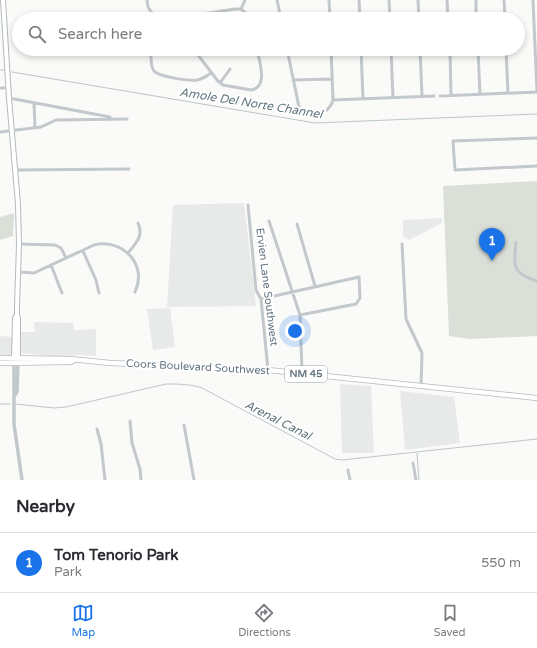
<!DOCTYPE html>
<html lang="en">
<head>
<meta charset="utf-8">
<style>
  :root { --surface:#fff; --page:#f7f7f7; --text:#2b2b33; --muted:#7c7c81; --line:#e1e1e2; --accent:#1a73e8 }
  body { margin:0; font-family:"Varela Round",sans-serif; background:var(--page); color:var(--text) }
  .you { position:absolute; left:295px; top:331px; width:14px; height:14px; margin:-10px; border:3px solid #fff; border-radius:50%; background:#1a73e8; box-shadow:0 0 0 6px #1a73e833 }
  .badge { display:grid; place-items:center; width:26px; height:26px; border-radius:50%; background:var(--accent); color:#fff; font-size:13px; font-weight:700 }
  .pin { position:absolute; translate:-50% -33px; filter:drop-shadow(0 1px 2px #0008) }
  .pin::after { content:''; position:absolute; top:21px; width:14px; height:12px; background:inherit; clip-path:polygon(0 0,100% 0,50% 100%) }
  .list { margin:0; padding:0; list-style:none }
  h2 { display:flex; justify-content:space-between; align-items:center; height:52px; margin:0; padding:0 16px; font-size:17px }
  h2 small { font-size:13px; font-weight:400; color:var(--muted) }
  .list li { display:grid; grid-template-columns:26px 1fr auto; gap:12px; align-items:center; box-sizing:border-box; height:60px; padding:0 16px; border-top:1px solid var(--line) }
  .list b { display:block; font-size:15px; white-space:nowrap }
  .list p { margin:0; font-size:13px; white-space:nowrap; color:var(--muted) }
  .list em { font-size:13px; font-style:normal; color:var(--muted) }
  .icon { flex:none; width:22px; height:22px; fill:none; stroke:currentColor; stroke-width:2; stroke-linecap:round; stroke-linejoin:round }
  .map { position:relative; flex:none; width:537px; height:480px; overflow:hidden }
  .search { position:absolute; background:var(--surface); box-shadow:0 2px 6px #0003; left:12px; right:12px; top:12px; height:44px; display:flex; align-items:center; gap:10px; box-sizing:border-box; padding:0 14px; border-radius:22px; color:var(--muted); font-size:15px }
  .sheet { height:112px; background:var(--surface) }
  nav { display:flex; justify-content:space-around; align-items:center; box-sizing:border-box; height:56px; border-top:1px solid var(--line); background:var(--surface); font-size:11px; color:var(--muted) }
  nav a { display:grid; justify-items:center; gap:2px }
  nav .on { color:var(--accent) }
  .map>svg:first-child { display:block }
  .built { fill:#e8e9e9 }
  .green { fill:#dadfd7 }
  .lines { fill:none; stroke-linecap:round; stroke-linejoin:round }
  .stream { stroke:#bbc7cb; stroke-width:1 }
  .secondary-casing { stroke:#b3babf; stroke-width:6 }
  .primary-casing { stroke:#b5babe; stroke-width:6 }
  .minor { stroke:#c3c8cc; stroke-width:3 }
  .tertiary { stroke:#c3c8cc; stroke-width:3.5 }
  .secondary { stroke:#fff; stroke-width:4 }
  .primary { stroke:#fff; stroke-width:4.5 }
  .labels { text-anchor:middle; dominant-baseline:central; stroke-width:4; stroke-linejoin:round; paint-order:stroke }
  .shield { fill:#fff; stroke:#939fa8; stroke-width:1 }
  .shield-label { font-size:10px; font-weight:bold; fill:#657683 }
  .street-label { font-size:11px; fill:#657683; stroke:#fff }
  .water-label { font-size:12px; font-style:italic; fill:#60757c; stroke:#fff }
</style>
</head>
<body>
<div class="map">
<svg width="537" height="480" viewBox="0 0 537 480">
  <rect width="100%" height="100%" fill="#fafaf8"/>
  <path class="built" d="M244,203L256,306L167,307L173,205Z
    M442,218V223L409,240L403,236V220Z
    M170,308L175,347L153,350L147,309Z
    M34,322L73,323L74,330L96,329V356L79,355L57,357L22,353L20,350L21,332H35Z
    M0,336L13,337L12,354L8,357H0Z
    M340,384L371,386L374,453H342Z
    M400,391L454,397L460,443L405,450Z"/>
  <path class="green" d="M537,181V336L469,339L449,336L443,186Z
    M14,213L13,236L0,240V217Z"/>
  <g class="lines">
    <path class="stream" d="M0,70H4
      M12,72L315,123L537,114
      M0,404H10
      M16,404L54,408L66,407L166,384C179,384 190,384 202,388L335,459L342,460L537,439
      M417,453L419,480"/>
    <defs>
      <path id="secondary" d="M3,0L9,98L18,204L19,244L17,306V315L18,318V358
        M14,358L15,318L17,315"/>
      <path id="primary" d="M0,358L71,359L110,363L268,370L537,398
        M0,363L71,362L74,360"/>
    </defs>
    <use href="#secondary" class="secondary-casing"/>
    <use href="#primary" class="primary-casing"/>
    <path class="minor" d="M147,0L148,7L152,13L149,19
      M277,0L281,19
      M329,0L330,19
      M359,0L360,19
      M389,0L390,19
      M418,0L419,19
      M447,0L448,19
      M476,0V19
      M504,0L505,19
      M533,0L537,92
      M241,9L247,14L250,19
      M241,9L245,0
      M152,13L161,17H166L209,13L235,9H241
      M151,49C151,55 150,66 154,71C159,77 189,81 197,80C203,79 207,76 211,73
      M188,49L198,55L217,80L223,85L251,90C269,87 259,61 257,49
      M287,49L299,107L303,110L319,112L327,110L331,105L333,100L331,49
      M361,49L363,99
      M391,49L393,98
      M420,49L422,96
      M450,49L451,95
      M478,49L480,95
      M506,49L508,93
      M287,51L325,49
      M198,55L205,49
      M293,80L332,79
      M220,83L230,69
      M0,88H8
      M440,96L537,92
      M9,98L110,117
      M333,100L434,96
      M34,103L35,128
      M0,132L41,127L56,120L127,119
      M537,138L453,141L455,170L537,166
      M16,170L129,169
      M248,205L256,290L261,299L268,370
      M269,221L300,315L302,373
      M297,224L315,286
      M516,242C514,266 511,273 537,281
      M19,244L55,245L61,248L66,258
      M402,244L406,319L422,353L421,386
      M83,251L96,280L99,293
      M128,253C136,243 144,236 138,223
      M51,265L62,293
      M18,272L34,273L94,245C123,238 148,265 135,292
      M261,299L359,277L360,298L356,304L300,315
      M130,421L132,443L140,469L141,480
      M184,425L194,480
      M97,429L101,444L105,480
      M413,463L416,480
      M348,470L350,480"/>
    <path class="tertiary" d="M14,362V424L22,480
      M15,395L17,392L18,361"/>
    <use href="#secondary" class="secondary"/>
    <use href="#primary" class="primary"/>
  </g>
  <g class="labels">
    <rect class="shield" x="285" y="366" width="42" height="16" rx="3"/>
    <g class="shield-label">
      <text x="306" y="374">NM 45</text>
    </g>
    <g class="street-label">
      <text transform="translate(267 287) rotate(83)">Ervien Lane Southwest</text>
      <text transform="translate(198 367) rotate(3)">Coors Boulevard Southwest</text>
    </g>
    <g class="water-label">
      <text transform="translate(251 103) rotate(9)">Amole Del Norte Channel</text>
      <text transform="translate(278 420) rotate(27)">Arenal Canal</text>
    </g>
  </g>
</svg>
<div class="you"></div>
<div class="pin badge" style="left:492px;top:261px">1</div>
<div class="search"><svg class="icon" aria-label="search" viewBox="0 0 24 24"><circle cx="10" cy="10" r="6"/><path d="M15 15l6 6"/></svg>Search here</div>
</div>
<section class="sheet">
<h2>Nearby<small></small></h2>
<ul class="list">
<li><span class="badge">1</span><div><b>Tom Tenorio Park</b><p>Park</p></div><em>550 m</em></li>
</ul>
</section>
<nav>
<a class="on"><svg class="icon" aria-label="map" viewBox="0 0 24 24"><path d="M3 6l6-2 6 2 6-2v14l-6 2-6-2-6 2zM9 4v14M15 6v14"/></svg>Map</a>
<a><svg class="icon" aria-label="directions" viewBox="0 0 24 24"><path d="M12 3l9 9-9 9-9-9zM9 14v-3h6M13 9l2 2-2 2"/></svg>Directions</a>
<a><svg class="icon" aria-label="saved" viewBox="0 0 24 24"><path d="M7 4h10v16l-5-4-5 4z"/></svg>Saved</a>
</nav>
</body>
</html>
